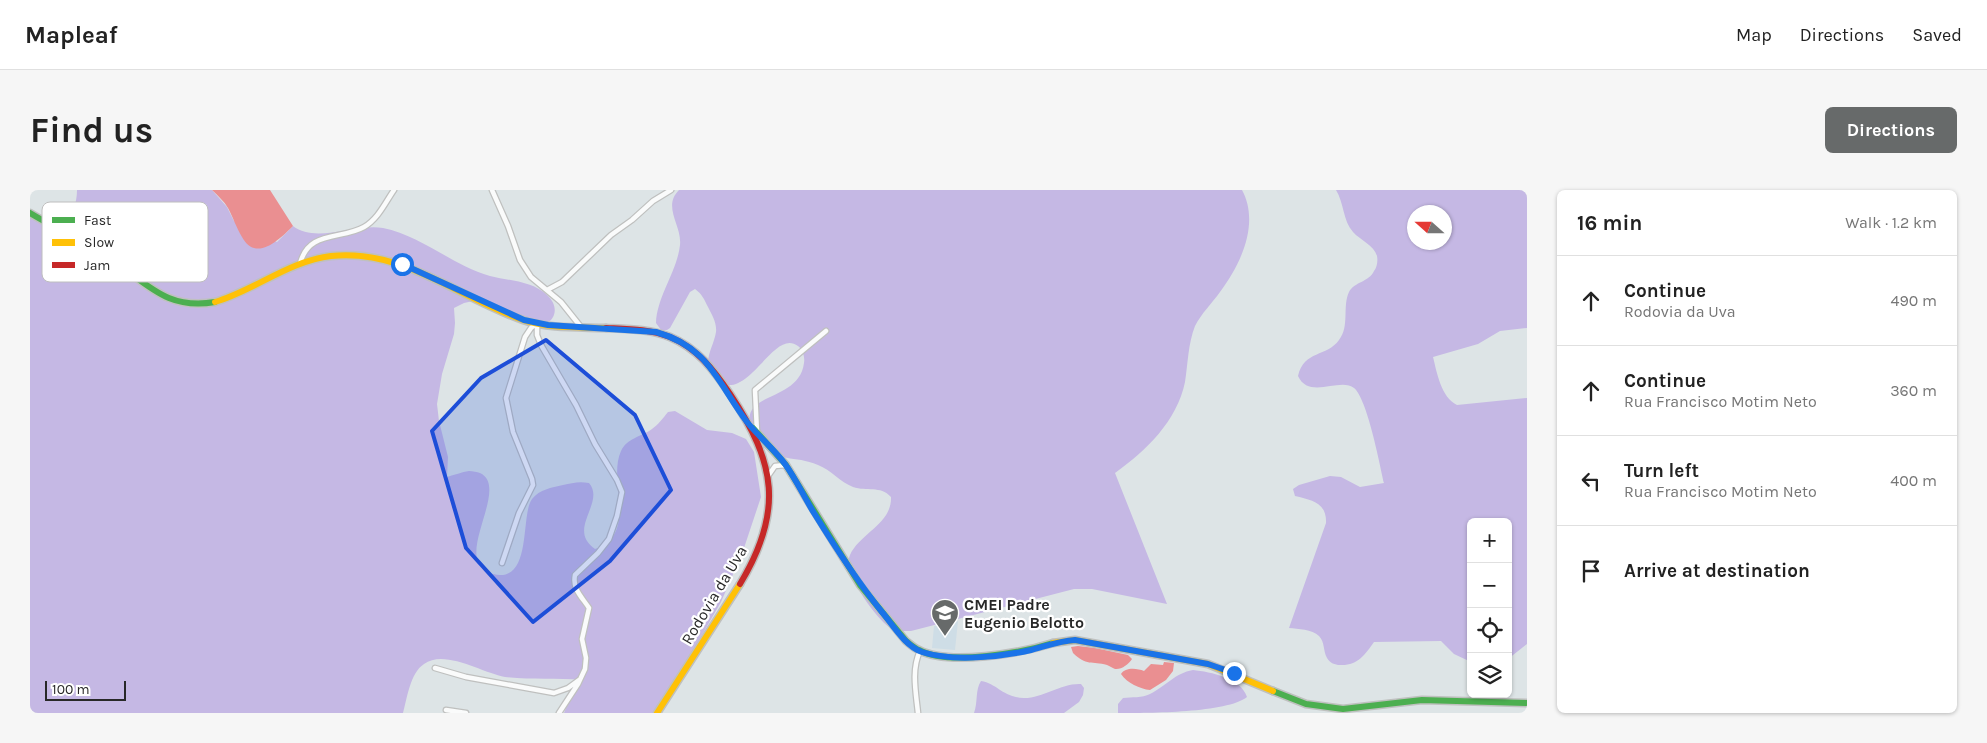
<!DOCTYPE html>
<html lang="en">
<head>
<meta charset="utf-8">
<style>
  :root { --surface:#fff; --page:#f6f6f6; --text:#222; --muted:#767676; --line:#e0e0e0; --accent:#676a6a }
  body { margin:0; font-family:Karla,sans-serif; background:var(--page); color:var(--text) }
  .controls { position:absolute; right:15px; bottom:15px; display:grid; overflow:hidden; border-radius:8px; box-shadow:0 1px 4px #0004 }
  .controls button { width:45px; height:45px; display:grid; place-items:center; padding:0; border:0; border-bottom:1px solid var(--line); background:var(--surface); color:var(--text); font:25px sans-serif }
  .compass { position:absolute; left:1377px; top:15px; width:45px; height:45px; border-radius:50%; background:var(--surface); box-shadow:0 1px 4px #0004; rotate:291deg }
  .scale { position:absolute; left:15px; bottom:12px; width:81px; box-sizing:border-box; padding-left:5px; border:2px solid #282828; border-top:0; font-size:14px; line-height:18px; white-space:nowrap; color:#282828; -webkit-text-stroke:4px #fff; paint-order:stroke }
  .stop { position:absolute; width:15px; height:15px; margin:-11px; border:4px solid #1a73e8; border-radius:50%; background:#fff }
  .stop.end { background:#1a73e8; border-color:#fff; box-shadow:0 1px 5px #0008 }
  .list { margin:0; padding:0; list-style:none }
  h2 { display:flex; justify-content:space-between; align-items:center; height:65px; margin:0; padding:0 20px; font-size:21px }
  h2 small { font-size:16px; font-weight:400; color:var(--muted) }
  .list li { display:grid; grid-template-columns:32px 1fr auto; gap:15px; align-items:center; box-sizing:border-box; height:90px; padding:0 20px; border-top:1px solid var(--line) }
  .list b { display:block; font-size:19px; white-space:nowrap }
  .list p { margin:0; font-size:16px; white-space:nowrap; color:var(--muted) }
  .list em { font-size:16px; font-style:normal; color:var(--muted) }
  .icon { flex:none; width:28px; height:28px; fill:none; stroke:currentColor; stroke-width:2; stroke-linecap:round; stroke-linejoin:round }
  .map { position:relative; flex:none; width:1497px; height:523px; overflow:hidden; border-radius:8px }
  header { display:flex; align-items:center; gap:30px; box-sizing:border-box; height:70px; padding:0 25px; background:var(--surface); border-bottom:1px solid var(--line) }
  header strong { font-size:24px }
  nav { display:flex; gap:28px; margin-inline-start:auto; font-size:18px }
  .intro { display:flex; align-items:center; justify-content:space-between; box-sizing:border-box; height:120px; padding:0 30px }
  h1 { margin:0; font-size:35px }
  .button { padding:12px 22px; border-radius:8px; background:var(--accent); color:#fff; font-size:18px; font-weight:700 }
  main { display:flex; gap:30px; padding:0 30px }
  aside { flex:1; background:var(--surface); border-radius:8px; box-shadow:0 1px 4px #0004 }
  .map>svg:first-child { display:block }
  .education { fill:#cedde6 }
  .green { fill:#c5b8e4; fill-rule:evenodd }
  .water { fill:#ea8f91 }
  .lines { fill:none; stroke-linecap:round; stroke-linejoin:round }
  .street-casing { stroke:#bfc0bf; stroke-width:7 }
  .fast-casing { stroke:#bfc0bf; stroke-width:9 }
  .slow-casing { stroke:#bfc0bf; stroke-width:9 }
  .jam-casing { stroke:#bfc0bf; stroke-width:9 }
  .street { stroke:#fafbfb; stroke-width:4.5 }
  .fast { stroke:#4caf50; stroke-width:6 }
  .slow { stroke:#ffc107; stroke-width:6 }
  .jam { stroke:#c62828; stroke-width:6 }
  .route { stroke:#1a73e8; stroke-width:6 }
  .marked { fill:#1d4ed8; fill-opacity:0.2; stroke:#1d4ed8; stroke-width:4; stroke-linejoin:round }
  .labels { text-anchor:middle; dominant-baseline:central; stroke-width:4.5; stroke-linejoin:round; paint-order:stroke }
  .street-label { font-size:16px; fill:#282828; stroke:#fff }
  .poi-label { font-size:16px; font-weight:bold; fill:#282828; stroke:#fff; text-anchor:start }
  .key { fill:#fff; stroke:#bebebe; stroke-width:1 }
  .key-label { font-size:14px; fill:#282828 }
</style>
</head>
<body>
<header>
<strong>Mapleaf</strong>
<nav><a>Map</a><a>Directions</a><a>Saved</a></nav>
</header>
<div class="intro"><h1>Find us</h1><a class="button">Directions</a></div>
<main>
<div class="map">
<svg width="1497" height="523" viewBox="0 0 1497 523">
  <rect width="100%" height="100%" fill="#dde4e6"/>
  <path class="education" d="M928,431L925,460L902,458L904,436Z"/>
  <path class="green" d="M47,0H182L197,17L204,31L247,52L263,36C286,54 326,33 353,38C392,46 422,75 460,86C480,91 502,91 517,105C527,114 528,127 516,134L443,111L434,113L424,118L425,133L424,144L412,184L407,214L409,231L418,267L417,287C424,285 432,282 439,281C443,281 447,282 450,283C482,298 418,373 463,384C503,394 490,325 502,309C510,299 521,298 533,295C542,293 549,291 559,293C576,313 536,339 565,359C609,344 577,291 591,261C597,248 611,247 622,239C628,235 633,228 638,222L645,221L677,240L702,243L716,249L724,262L731,307L713,361L691,412L627,523H534L541,506L552,490C526,488 500,490 475,487C452,483 415,459 394,474C380,483 377,509 373,523H0V26L20,33L33,32C43,24 47,13 47,0Z
    M649,0H1212C1230,33 1211,74 1190,102C1182,113 1171,124 1165,136C1158,154 1158,173 1155,192C1147,231 1116,261 1085,283L1137,414L1062,399H1044L881,441C872,441 866,442 859,437C845,427 812,382 820,365C830,343 862,334 861,307C850,295 837,302 823,297C810,292 801,280 788,275C760,263 741,276 724,243C702,201 769,214 774,173C775,167 773,160 768,156C746,139 724,198 697,195C691,194 686,191 682,185C672,171 684,156 686,142C687,133 682,125 678,117C674,109 672,104 665,99L660,102L640,138L637,140H631L626,133C627,106 647,82 650,55C652,35 632,17 649,0Z
    M1306,0H1497V138L1470,141L1448,154L1403,167C1407,183 1411,207 1427,215L1497,208V454L1478,469V332H1441V472L1424,464L1411,451L1344,452C1335,465 1327,476 1310,475C1305,475 1300,473 1297,468C1293,461 1295,452 1289,446C1282,439 1268,439 1259,438L1296,333C1297,313 1282,310 1265,306L1263,299L1269,295L1300,286L1311,287L1330,297L1354,293C1350,275 1337,208 1324,198C1310,187 1279,210 1268,186C1274,160 1297,167 1309,150C1320,136 1312,117 1319,102C1324,92 1339,92 1344,81C1347,77 1348,71 1347,66C1344,55 1330,50 1323,42C1313,31 1314,13 1306,0ZM1384,22H1414V52H1384Z
    M1163,480C1181,482 1211,488 1217,507C1197,523 1119,523 1088,523V514L1093,508C1102,507 1112,508 1120,504C1136,496 1145,483 1163,480Z
    M951,491C968,494 972,507 994,508C1014,508 1031,493 1051,494L1054,498L1053,505L1049,512L1034,523H944C948,512 945,500 951,491Z"/>
  <path class="water" d="M182,0H240L263,36C250,49 226,73 212,47C206,37 203,27 198,18C194,11 188,6 182,0Z
    M1048,456L1065,458L1098,465L1102,469C1099,474 1091,480 1085,479C1082,478 1080,476 1077,475C1062,471 1056,476 1043,463L1041,457Z
    M1134,472L1144,473L1143,481L1136,490L1120,500C1110,499 1097,493 1091,484C1095,477 1107,478 1114,481L1121,474L1133,475Z"/>
  <g class="lines">
    <defs>
      <path id="street" d="M462,0L478,36L490,70L501,87L531,112L551,137
        M270,74C278,40 311,50 334,37C348,29 355,13 364,0
        M517,100L532,92L581,45L602,30L623,11L641,0
        M507,133V145L511,155L546,215L565,254L587,290L592,302L587,326L579,349L568,363L545,385C542,399 552,407 559,418L552,449L556,468L555,479L548,494L529,523
        M727,242L725,200L796,141
        M738,286L745,276L756,275
        M472,373L489,323L503,295L502,289L483,242L476,208L495,147L501,138L507,133
        M405,478L436,487L524,503L538,498L549,490
        M416,520L436,523
        M888,523C886,503 881,480 890,461"/>
      <path id="fast" d="M0,23C25,38 52,51 77,67C115,90 134,121 185,112
        M723,238L756,275L830,395L876,451C880,454 884,458 889,460C919,476 991,463 1023,453
        M1243,501L1276,514L1313,519L1392,510L1497,513"/>
      <path id="slow" d="M185,112C225,100 259,71 301,66C373,58 429,108 493,130C519,139 549,137 576,138
        M1023,453L1045,450L1178,474L1243,501
        M627,523L710,394"/>
      <path id="jam" d="M576,138C597,139 620,139 640,147C667,158 684,180 700,204C746,273 754,321 710,394"/>
    </defs>
    <use href="#street" class="street-casing"/>
    <use href="#fast" class="fast-casing"/>
    <use href="#slow" class="slow-casing"/>
    <use href="#jam" class="jam-casing"/>
    <use href="#street" class="street"/>
    <use href="#fast" class="fast"/>
    <use href="#slow" class="slow"/>
    <use href="#jam" class="jam"/>
  </g>
  <g class="lines">
    <path class="route" d="M372,74L494,130L518,135L626,142C679,157 687,192 717,232C729,247 744,259 755,274C766,289 774,307 784,323C805,357 827,391 852,422C863,435 875,456 892,462C923,472 970,467 1001,460C1016,456 1029,451 1045,450L1178,474L1204,483"/>
  </g>
  <path class="marked" d="M516,150L605,225L641,300L580,371L503,432L436,358L402,241L451,188Z"/>
  <defs>
    <symbol id="school-pin" viewBox="-11 -11 22 30"><path d="M0 17L-7.5 6A9.5 9.5 0 1 1 7.5 6Z" fill="#676a6a" stroke="#fff"/><path d="M0-5L7-2L0 1L-7-2ZM-4 1L0 2.5L4 1V4Q0 6-4 4Z" fill="#fff"/></symbol>
  </defs>
  <g fill-rule="evenodd">
    <use href="#school-pin" x="899" y="407" width="32" height="43"/>
  </g>
  <g class="labels">
    <g class="street-label">
      <text transform="translate(684 405) rotate(-59)">Rodovia da Uva</text>
    </g>
    <g class="poi-label">
      <text x="934" y="414">CMEI Padre<tspan x="934" dy="18">Eugenio Belotto</tspan></text>
    </g>
  </g>
  <rect x="12" y="12" width="166" height="80" rx="8" class="key"/>
  <rect x="22" y="27" width="23" height="6" fill="#4caf50"/>
  <rect x="22" y="49" width="23" height="7" fill="#ffc107"/>
  <rect x="22" y="72" width="23" height="6" fill="#c62828"/>
  <g class="key-label">
    <text x="54" y="35">Fast</text>
    <text x="54" y="57">Slow</text>
    <text x="54" y="80">Jam</text>
  </g>
</svg>
<div class="controls">
<button>+</button>
<button>−</button>
<button><svg class="icon" aria-label="locate" viewBox="0 0 24 24"><circle cx="12" cy="12" r="6"/><path d="M12 2v4M12 18v4M2 12h4M18 12h4"/></svg></button>
<button><svg class="icon" aria-label="layers" viewBox="0 0 24 24"><path d="M12 4l9 5-9 5-9-5zM3 14l9 5 9-5"/></svg></button>
</div>
<svg class="compass" viewBox="-18 -18 36 36"><path d="M0-13l5 13h-10z" fill="#e53935"/><path d="M0 13l5-13h-10z" fill="#767676"/></svg>
<div class="scale">100 m</div>
<div class="stop" style="left:372px;top:74px"></div>
<div class="stop end" style="left:1204px;top:483px"></div>
</div>
<aside>
<h2>16 min<small>Walk · 1.2 km</small></h2>
<ul class="list">
<li><svg class="icon" aria-label="ahead" viewBox="0 0 24 24"><path d="M12 20V5M6 11l6-6 6 6"/></svg><div><b>Continue</b><p>Rodovia da Uva</p></div><em>490 m</em></li>
<li><svg class="icon" aria-label="ahead" viewBox="0 0 24 24"><path d="M12 20V5M6 11l6-6 6 6"/></svg><div><b>Continue</b><p>Rua Francisco Motim Neto</p></div><em>360 m</em></li>
<li><svg class="icon" aria-label="left" viewBox="0 0 24 24"><path d="M17 20v-9H6M10 6l-5 5 5 5"/></svg><div><b>Turn left</b><p>Rua Francisco Motim Neto</p></div><em>400 m</em></li>
<li><svg class="icon" aria-label="arrive" viewBox="0 0 24 24"><path d="M6 21V4h12l-3 4 3 4H6"/></svg><div><b>Arrive at destination</b></div></li>
</ul>
</aside>
</main>
</body>
</html>
